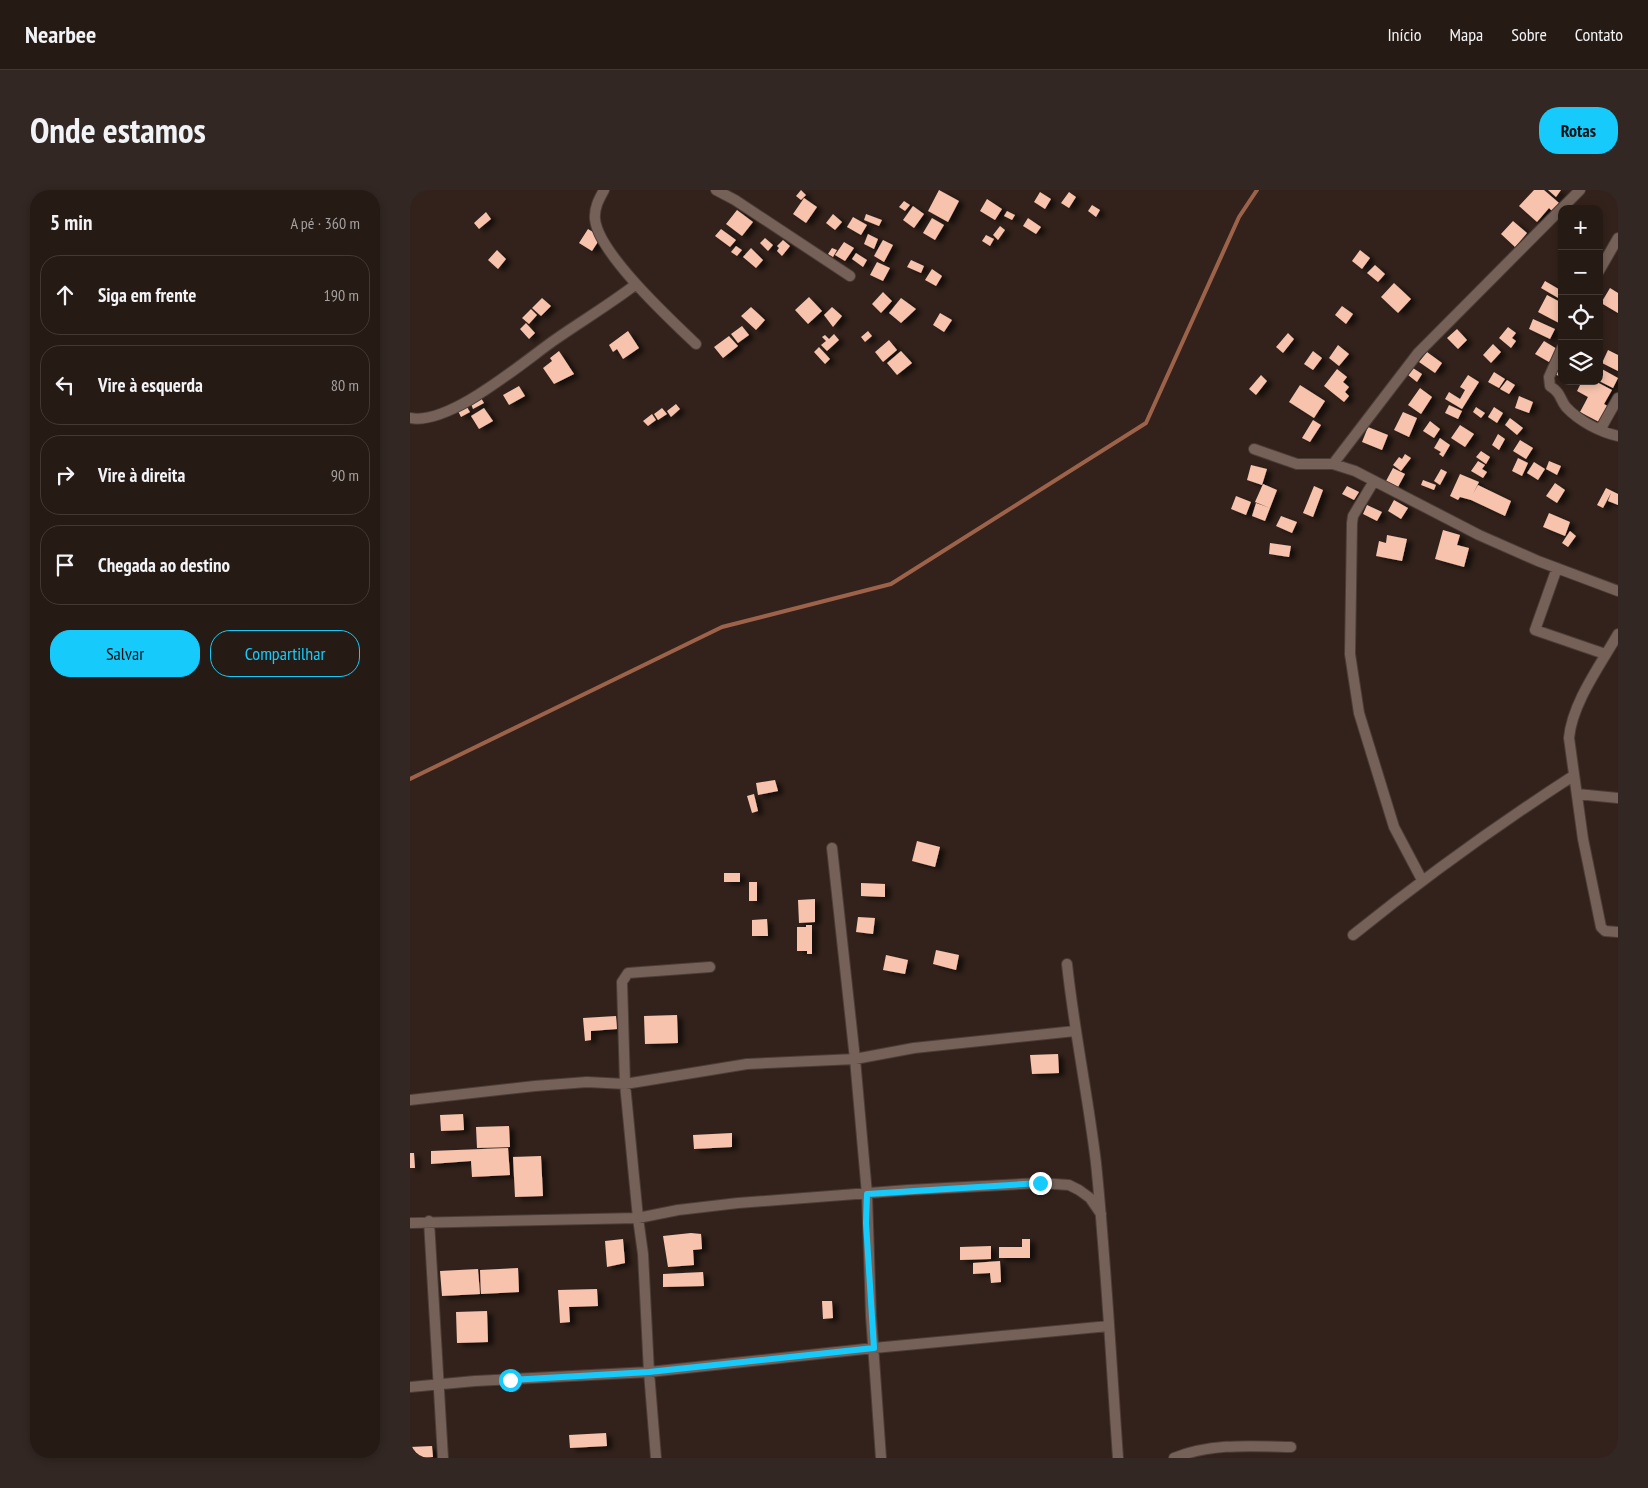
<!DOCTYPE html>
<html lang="pt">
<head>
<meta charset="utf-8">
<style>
  :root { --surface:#261a14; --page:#322722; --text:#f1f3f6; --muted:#a4a1a0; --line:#423834; --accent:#16cafb }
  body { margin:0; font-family:"PT Sans Narrow",sans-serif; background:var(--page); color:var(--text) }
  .controls { position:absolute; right:15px; top:15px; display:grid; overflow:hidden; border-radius:10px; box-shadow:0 2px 8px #0003 }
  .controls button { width:45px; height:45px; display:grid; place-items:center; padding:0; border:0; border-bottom:1px solid var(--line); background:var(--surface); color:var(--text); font:25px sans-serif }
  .stop { position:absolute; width:15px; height:15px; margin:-11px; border:4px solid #16cafb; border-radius:50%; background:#fff }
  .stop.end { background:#16cafb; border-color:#fff; box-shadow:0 1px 5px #0008 }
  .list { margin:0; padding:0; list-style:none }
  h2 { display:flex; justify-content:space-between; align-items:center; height:65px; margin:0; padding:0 20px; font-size:21px }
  h2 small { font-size:16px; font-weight:400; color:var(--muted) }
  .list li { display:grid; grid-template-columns:32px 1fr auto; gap:15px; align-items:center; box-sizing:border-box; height:80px; margin:0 10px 10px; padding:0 10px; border:1px solid var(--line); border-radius:20px }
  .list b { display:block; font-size:19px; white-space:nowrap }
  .list em { font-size:16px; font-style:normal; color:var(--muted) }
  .actions { display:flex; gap:10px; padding:15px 20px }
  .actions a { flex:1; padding:11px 0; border:1px solid var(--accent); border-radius:20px; text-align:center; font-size:18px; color:var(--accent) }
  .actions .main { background:var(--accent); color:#111 }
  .icon { flex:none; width:28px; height:28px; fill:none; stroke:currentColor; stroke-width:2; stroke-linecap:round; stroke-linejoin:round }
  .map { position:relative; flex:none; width:1208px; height:1268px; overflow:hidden; border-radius:20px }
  header { display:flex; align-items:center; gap:30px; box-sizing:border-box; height:70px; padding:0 25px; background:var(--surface); border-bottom:1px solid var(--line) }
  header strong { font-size:24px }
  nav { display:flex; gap:28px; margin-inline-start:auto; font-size:18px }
  .intro { display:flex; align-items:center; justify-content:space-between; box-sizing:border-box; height:120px; padding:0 30px }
  h1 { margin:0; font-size:35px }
  .button { padding:12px 22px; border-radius:20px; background:var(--accent); color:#111; font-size:18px; font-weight:700 }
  main { display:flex; gap:30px; padding:0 30px }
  aside { flex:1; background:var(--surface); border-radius:20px; box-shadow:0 2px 8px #0003 }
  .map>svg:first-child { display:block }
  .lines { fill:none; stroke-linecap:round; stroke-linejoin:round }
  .stream { stroke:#9d634a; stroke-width:4 }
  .building { fill:#f7c3ad; filter:url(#shadow) }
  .street-casing { stroke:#4b3d37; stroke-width:12 }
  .street { stroke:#756158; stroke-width:10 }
  .route { stroke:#16cafb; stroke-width:6 }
</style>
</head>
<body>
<header>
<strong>Nearbee</strong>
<nav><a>Início</a><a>Mapa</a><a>Sobre</a><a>Contato</a></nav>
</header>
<div class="intro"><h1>Onde estamos</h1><a class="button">Rotas</a></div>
<main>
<aside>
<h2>5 min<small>A pé · 360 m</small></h2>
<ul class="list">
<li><svg class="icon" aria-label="ahead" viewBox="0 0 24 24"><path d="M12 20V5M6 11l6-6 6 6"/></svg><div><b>Siga em frente</b></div><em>190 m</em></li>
<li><svg class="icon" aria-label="left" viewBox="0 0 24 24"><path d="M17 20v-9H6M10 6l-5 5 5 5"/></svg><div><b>Vire à esquerda</b></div><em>80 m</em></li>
<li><svg class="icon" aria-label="right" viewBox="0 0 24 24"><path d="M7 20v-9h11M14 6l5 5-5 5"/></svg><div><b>Vire à direita</b></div><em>90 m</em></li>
<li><svg class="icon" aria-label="arrive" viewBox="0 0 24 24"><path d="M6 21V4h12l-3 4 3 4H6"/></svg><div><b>Chegada ao destino</b></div></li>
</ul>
<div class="actions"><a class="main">Salvar</a><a>Compartilhar</a></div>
</aside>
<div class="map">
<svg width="1208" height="1268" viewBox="0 0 1208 1268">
  <defs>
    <filter id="shadow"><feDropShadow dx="5.5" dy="3" stdDeviation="2.5" flood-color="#0009"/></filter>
  </defs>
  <rect width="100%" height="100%" fill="#33221b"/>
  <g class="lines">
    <path class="stream" d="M0,589L312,437L481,394L736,233L829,27L847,0"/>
  </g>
  <path class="building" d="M391,0L396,5L391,10L386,6Z
    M529,0L549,11L538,32L518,21Z
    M1124,0H1134L1149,13L1142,21L1139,18L1127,32L1109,16Z
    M1138,0H1151L1146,7Z
    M630,2L641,9L635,19L624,12Z
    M659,2L666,7L659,18L651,13Z
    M394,8L407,17L396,33L383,24Z
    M577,9L592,19L585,30L570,21Z
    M494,11L500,15L495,21L489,17Z
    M682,15L690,20L686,27L678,21Z
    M503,16L514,24L504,38L493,30Z
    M327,20L343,32L332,46L316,34Z
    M597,21L605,25L602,30L594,26Z
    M76,22L81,29L69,39L64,33Z
    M423,24L432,32L425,40L416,33Z
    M456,24L472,30L469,36L454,30Z
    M443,27L457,35L451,45L437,37Z
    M522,28L534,35L525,50L513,43Z
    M618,28L631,37L626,44L613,36Z
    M1103,31L1117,43L1105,57L1091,44Z
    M590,36L595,40L588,50L583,45Z
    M178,39L191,47L182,61L169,53Z
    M311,39L326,50L320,57L305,46Z
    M458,44L468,49L464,59L454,54Z
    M576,45L584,49L580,56L572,51Z
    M355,48L363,55L358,61L350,53Z
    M373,50L380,56L372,66L367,61L369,58L367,56Z
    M473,50L483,55L474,72L464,66Z
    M434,52L444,58L435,71L425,65Z
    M326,56L332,60L327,66L321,62Z
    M341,58L353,70L346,78L333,67Z
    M422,58L427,60L423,67L418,64Z
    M87,60L96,69L88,79L78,70Z
    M950,60L960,68L952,79L942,71Z
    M446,63L457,70L453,77L442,69Z
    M501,70L514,76L511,83L497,77Z
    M467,72L480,78L473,91L460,85Z
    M965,75L975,84L968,92L957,83Z
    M522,79L532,86L526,96L515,90Z
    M1135,91L1152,101L1150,109L1131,98Z
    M984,93L1001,109L988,123L971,107Z
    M1200,98L1208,103V123L1191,113Z
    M473,102L482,111L471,123L462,114Z
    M1137,105L1152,113V129L1149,133L1128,122Z
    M399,107L412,121L398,134L385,120Z
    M132,108L141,116L131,126L122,118Z
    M491,108L506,119L491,133L479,123Z
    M932,116L943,124L936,134L925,125Z
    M341,117L355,130L346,140L331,126Z
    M422,117L432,126L423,137L414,125Z
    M121,119L127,125L119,134L112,128Z
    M530,123L542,130L534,142L523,135Z
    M1123,129L1145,139L1140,149L1119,139Z
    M116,133L125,143L119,149L110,139Z
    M332,136L339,145L328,153L321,144Z
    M1098,137L1106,143L1102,148L1106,151L1101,158L1089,148Z
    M1047,139L1057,150L1048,159L1037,148Z
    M218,141L229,158L213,169L207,159L203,162L199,155Z
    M458,141L462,146L455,152L451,147Z
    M878,143L884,149L873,163L866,157Z
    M424,144L429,150L417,161L411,155L416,151L412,147L415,145L419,149Z
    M319,146L328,156L313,168L304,157Z
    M479,150L487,160L473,172L465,162Z
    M1134,151L1147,159L1139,172L1125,164Z
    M1083,154L1091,162L1081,173L1073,165Z
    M928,155L939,164L929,176L919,168Z
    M409,157L420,169L415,174L404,162Z
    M1198,160L1208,165V181L1192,173Z
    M149,161L164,184L144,194L133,178L142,171L140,168Z
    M491,161L502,173L487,185L477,173Z
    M903,161L912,168L903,180L894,174Z
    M1017,162L1032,173L1025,183L1009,172Z
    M1152,171V188L1145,184Z
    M1003,178L1012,184L1007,192L998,185Z
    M1190,178L1208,188L1203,198L1189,191Z
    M927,179L937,187L933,192L939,197L935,202L939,206L934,212L914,196Z
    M1084,182L1095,189L1089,198L1078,192Z
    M851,185L857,191L846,205L839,199Z
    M1058,185L1069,192L1052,219L1035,209L1039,202L1050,209L1055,200L1050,197Z
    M1097,190L1105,195L1099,204L1090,199Z
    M1172,191H1185L1202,200L1194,214L1199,217L1191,233L1170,222L1178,207L1167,201Z
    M890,195L915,211L904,228L879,212Z
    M109,196L115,206L99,215L93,205Z
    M1010,198L1022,207L1011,224L998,215Z
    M1109,206L1123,212L1119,223L1105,218Z
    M71,208L74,213L63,219L61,214Z
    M266,214L270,219L261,227L257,221Z
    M1039,215L1052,221L1048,229L1035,223Z
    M57,217L60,222L51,227L48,221Z
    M1066,217L1075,223L1071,228L1063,222Z
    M1084,217L1093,223L1087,233L1078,227Z
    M74,218L83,231L69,239L61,226Z
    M252,218L257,224L248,230L244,224Z
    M993,222L1007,228L999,247L984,240Z
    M242,224L246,230L238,236L233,231Z
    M1100,228L1113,238L1107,245L1095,235Z
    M903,230L911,235L900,252L892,248Z
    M1020,231L1030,239L1024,248L1013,241Z
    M1050,235L1064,244L1055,257L1041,248Z
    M958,237L978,245L972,260L952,252Z
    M1088,244L1095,249L1089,260L1082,255Z
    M1030,248L1040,255L1033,267L1029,264L1031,262L1024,258Z
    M1110,250L1123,258L1116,269L1103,261Z
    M1071,261L1080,267L1076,274L1066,267Z
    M995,264L1001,268L991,281L983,275L989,267L992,269Z
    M1108,268L1118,273L1112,286L1102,281Z
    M1068,271L1075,275L1072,279L1077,282L1073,288L1061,281Z
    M1139,271L1151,276L1147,285L1136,279Z
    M1124,272L1135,279L1128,290L1117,283Z
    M841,275L857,279L852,295L837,290Z
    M983,278L995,284L988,297L976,291Z
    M1031,279L1037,282L1030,295L1024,291Z
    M1050,284L1069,292L1063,304L1068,295L1101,311L1095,326L1061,310L1050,307L1048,310L1040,306Z
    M1013,290L1026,295L1024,300L1011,295Z
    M1145,293L1155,300L1147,313L1136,306Z
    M853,294L867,300L860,318L845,312Z
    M904,296L913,300L903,327L893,323Z
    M937,296L949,302L944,310L932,304Z
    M1196,298L1208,304V315L1198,311L1201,303L1193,318L1187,315Z
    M826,306L841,312L836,325L821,319Z
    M984,310L998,318L991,329L978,321Z
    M846,313L860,318L855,331L842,326Z
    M957,315L972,322L967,331L953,324Z
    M1139,323L1160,332L1155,346L1133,337Z
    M871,326L887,332L882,343L866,336Z
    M1033,340L1050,345L1047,355L1059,358L1054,377L1025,369Z
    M1160,341L1166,346L1158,357L1152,353Z
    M977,345L997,349L992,371L966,366L969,351L976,353Z
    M860,353L881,356L879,367L859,364Z
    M365,590L368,601L348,605L346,593Z
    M344,604L348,621L342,623L337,606Z
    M507,651L530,657L525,677L502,671Z
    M314,683H330V692H314Z
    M339,692H347V711H339Z
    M451,693L475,694V707L451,706Z
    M405,709V732L389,733L388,710Z
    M448,727L465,728L463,744L446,742Z
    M357,729L358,746H342V730Z
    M396,735H402V764H397V761H387V737H396Z
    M526,760L549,765L546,780L523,774Z
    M476,765L498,770L495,784L473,780Z
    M267,825L268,853L235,854L234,826Z
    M206,826L207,839L181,841V850L175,851L173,828Z
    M648,864L649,883L622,884L620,865Z
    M53,924L54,940L31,941L30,925Z
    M99,936L100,957L67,958L66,937Z
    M322,943V957L284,959L283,945Z
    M98,958L100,985L62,987L61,971L21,974V961Z
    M0,963H4L5,978H0Z
    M131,966L133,1006L105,1007L103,967Z
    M281,1043L291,1044L292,1059L283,1060L284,1075L258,1077L253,1046Z
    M213,1049L215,1073L197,1077L195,1051Z
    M612,1049H620V1068H589V1057H612Z
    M581,1056V1069L550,1070V1057Z
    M590,1071L591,1092L581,1093L580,1083L563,1084V1073Z
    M108,1078L109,1102L71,1104L70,1080Z
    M68,1079L70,1104L32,1106L30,1081Z
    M293,1082L294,1096L253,1097V1084Z
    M187,1099L188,1116L159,1117L160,1132L150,1133L148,1100Z
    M412,1111H422L423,1128L413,1129Z
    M77,1121L78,1152L47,1153L46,1122Z
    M196,1243L197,1256L160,1258L159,1245Z
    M22,1256L23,1267L0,1268V1257Z"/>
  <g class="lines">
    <defs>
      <path id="street" d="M194,0C189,9 184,18 185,29C188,63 261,130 286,154
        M306,0L325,10L440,86
        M1189,81L1208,48
        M1152,158L1139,187L1140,196C1152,204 1149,208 1156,217C1169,231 1190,242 1208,246
        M0,228C40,236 114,171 146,149C172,131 200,114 225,95
        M1190,240L1208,208
        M844,259L887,274H923L945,281L1069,345L1128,371L1208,401
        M923,274L1008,163L1170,0
        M964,291L943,326L942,333L940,464L949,523L984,637L1012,690
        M1147,378L1125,440L1195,464
        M1208,444C1191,474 1162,513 1159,548L1173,649L1191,737L1195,741L1208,742
        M1167,604L1208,608
        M422,658L445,869L457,1004L461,1126L471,1268
        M943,745C1014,688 1087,635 1163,586
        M657,774C664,840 678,906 686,973C696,1071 701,1170 708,1268
        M0,910L125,896L177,892L215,894L337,874L445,869L504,858L665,841
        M19,1031L33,1268
        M0,1033L228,1028L268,1020L328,1013L498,1000L630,993L659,995L669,1000L680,1008L691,1024
        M0,1197L65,1191L239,1182L464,1158L699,1136
        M246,1268L239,1182L233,1064L228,1028L215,894L212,792L218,783L300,777
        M764,1268C801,1253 842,1256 881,1257"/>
    </defs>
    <use href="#street" class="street-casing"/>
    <use href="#street" class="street"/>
  </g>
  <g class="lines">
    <path class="route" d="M100,1190L239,1182L464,1158L456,1033L457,1004L630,993"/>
  </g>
</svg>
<div class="controls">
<button>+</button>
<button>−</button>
<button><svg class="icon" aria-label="locate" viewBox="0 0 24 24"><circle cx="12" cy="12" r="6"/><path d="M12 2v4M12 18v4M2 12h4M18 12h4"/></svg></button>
<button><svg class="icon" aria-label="layers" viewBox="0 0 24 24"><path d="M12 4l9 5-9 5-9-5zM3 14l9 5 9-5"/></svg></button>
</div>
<div class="stop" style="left:100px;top:1190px"></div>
<div class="stop end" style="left:630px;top:993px"></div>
</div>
</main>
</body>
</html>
